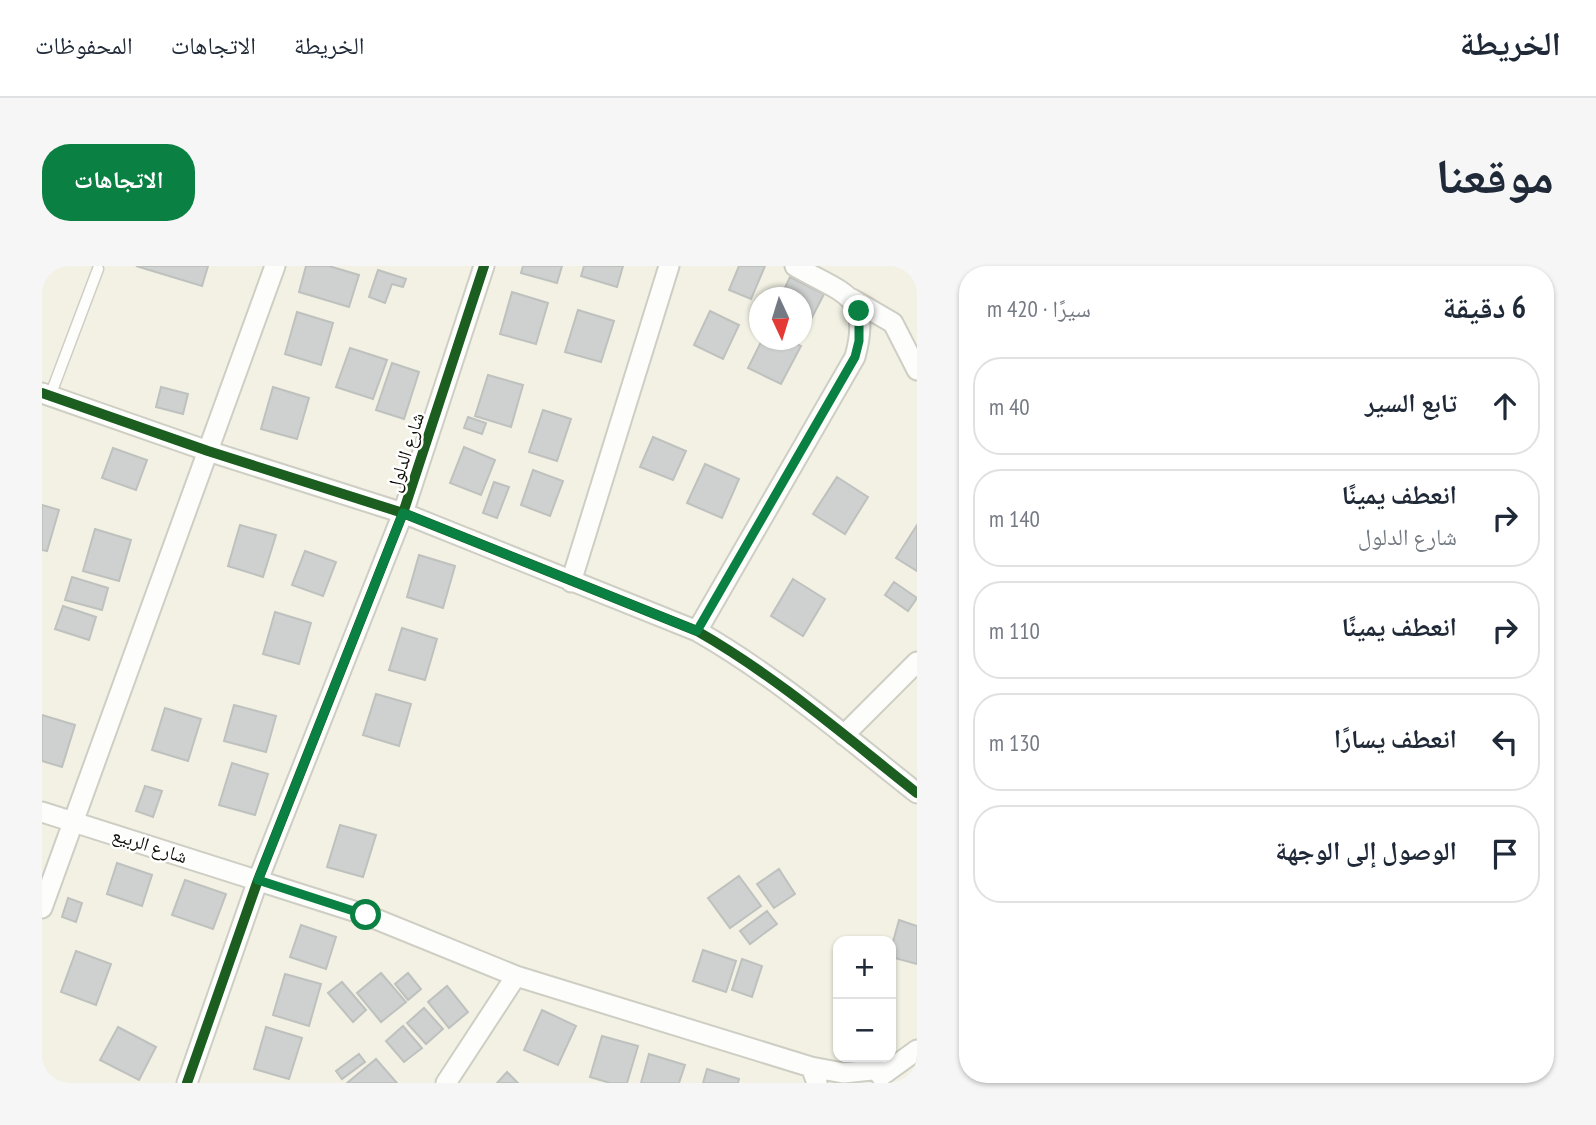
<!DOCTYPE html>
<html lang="ar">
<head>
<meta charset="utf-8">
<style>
  :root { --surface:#fff; --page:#f6f6f7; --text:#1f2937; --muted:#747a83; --line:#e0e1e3; --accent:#0b8043 }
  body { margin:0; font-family:"PT Sans Narrow","Noto Naskh Arabic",sans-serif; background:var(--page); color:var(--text); direction:rtl }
  .controls { position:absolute; right:21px; bottom:21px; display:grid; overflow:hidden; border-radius:14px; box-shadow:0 2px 5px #0004 }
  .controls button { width:63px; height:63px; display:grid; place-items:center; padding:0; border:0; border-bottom:2px solid var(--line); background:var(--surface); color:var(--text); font:35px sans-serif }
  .compass { position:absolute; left:707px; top:21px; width:63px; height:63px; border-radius:50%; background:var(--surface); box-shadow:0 2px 5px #0004; rotate:176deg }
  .stop { position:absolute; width:21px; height:21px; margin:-16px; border:5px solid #0b8043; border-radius:50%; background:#fff }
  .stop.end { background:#0b8043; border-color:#fff; box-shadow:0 2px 7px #0008 }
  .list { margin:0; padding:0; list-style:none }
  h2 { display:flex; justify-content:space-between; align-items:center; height:91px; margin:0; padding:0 28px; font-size:30px }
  h2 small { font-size:23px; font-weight:400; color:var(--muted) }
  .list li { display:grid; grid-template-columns:46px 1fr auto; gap:21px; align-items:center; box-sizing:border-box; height:98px; margin:0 14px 14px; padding:0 14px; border:2px solid var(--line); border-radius:28px }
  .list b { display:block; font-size:26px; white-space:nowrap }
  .list p { margin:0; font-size:23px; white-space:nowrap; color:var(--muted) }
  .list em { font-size:23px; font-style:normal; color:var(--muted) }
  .icon { flex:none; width:38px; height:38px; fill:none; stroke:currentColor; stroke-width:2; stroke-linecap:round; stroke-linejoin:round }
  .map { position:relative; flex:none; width:875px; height:817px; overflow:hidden; direction:ltr; border-radius:28px }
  header { display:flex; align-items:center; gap:42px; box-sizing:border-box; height:98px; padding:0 35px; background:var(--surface); border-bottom:2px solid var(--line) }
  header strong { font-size:33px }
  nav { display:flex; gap:38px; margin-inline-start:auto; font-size:24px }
  .intro { display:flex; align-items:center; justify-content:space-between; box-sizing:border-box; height:168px; padding:0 42px }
  h1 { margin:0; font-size:49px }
  .button { padding:18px 32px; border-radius:28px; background:var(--accent); color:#fff; font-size:24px; font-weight:700 }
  main { display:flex; gap:42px; padding:0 42px }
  aside { flex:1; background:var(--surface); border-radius:28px; box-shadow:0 2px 5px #0004 }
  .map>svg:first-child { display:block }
  .building { fill:#ced1cf; stroke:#bec1be; stroke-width:2 }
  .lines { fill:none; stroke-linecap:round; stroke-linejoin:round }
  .service-casing { stroke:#cfcec4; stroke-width:13 }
  .minor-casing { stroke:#cfcec4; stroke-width:23 }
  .service { stroke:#fdfdfb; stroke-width:10 }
  .minor { stroke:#fdfdfb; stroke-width:19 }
  .cycleway-casing { stroke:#fff; stroke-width:15 }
  .cycleway { stroke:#1b5e20; stroke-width:10 }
  .route { stroke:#0b8043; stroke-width:9 }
  .labels { text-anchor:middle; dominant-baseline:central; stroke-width:5; stroke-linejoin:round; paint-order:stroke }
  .street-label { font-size:19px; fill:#0e0d06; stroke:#fff }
</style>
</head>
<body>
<header>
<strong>الخريطة</strong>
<nav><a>الخريطة</a><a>الاتجاهات</a><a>المحفوظات</a></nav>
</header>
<div class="intro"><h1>موقعنا</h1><a class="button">الاتجاهات</a></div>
<main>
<aside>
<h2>6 دقيقة<small>سيرًا · 420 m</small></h2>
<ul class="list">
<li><svg class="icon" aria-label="ahead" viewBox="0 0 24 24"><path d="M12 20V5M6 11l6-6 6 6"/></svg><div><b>تابع السير</b></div><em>40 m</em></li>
<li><svg class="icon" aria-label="right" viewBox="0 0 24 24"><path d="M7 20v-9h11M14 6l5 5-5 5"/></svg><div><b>انعطف يمينًا</b><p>شارع الدلول</p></div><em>140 m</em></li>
<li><svg class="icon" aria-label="right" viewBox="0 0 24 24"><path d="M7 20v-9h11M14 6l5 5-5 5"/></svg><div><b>انعطف يمينًا</b></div><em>110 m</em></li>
<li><svg class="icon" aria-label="left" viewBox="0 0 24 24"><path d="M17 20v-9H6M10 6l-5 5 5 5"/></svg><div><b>انعطف يسارًا</b></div><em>130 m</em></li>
<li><svg class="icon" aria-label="arrive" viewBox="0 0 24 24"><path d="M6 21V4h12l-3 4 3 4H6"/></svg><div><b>الوصول إلى الوجهة</b></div></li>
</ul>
</aside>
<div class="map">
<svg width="875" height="817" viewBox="0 0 875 817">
  <rect width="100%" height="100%" fill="#f2f1e4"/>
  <path class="building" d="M94,0H166L160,20Z
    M264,0H287L317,9L307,41L257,26Z
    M481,0H520L515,17L479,7Z
    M542,0H581L575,21L539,10Z
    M697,0H723L709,33L687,24Z
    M861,0H875V5L871,9Z
    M336,4L364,13L361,21L350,18L343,37L327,31Z
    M748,11L782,28L762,67L760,65V32H738Z
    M470,26L506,37L494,78L458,68Z
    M536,44L572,55L559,96L523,86Z
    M668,45L697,59L681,93L652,79Z
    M255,46L291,57L279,99L243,88Z
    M720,74H746L759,80L739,118L706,102Z
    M308,82L345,94L331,133L294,121Z
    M350,97L377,106L362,153L334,144Z
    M446,109L481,119L469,161L433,150Z
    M119,121L146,128L141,148L114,141Z
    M231,121L267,132L255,173L219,163Z
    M501,144L529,153L515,195L487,186Z
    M426,151L444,157L440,168L422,162Z
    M611,171L644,185L631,214L598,201Z
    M422,181L453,194L439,229L408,217Z
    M71,182L105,194L94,224L60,212Z
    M663,198L697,213L680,252L645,237Z
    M491,204L521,215L508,250L479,239Z
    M795,211L826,231L803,268L771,248Z
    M452,216L467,221L455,252L441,247Z
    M0,239L17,244L5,285L0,284Z
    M198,259L234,269L221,311L186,300Z
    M875,259V305L854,292Z
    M53,263L89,274L77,315L41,305Z
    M263,285L294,296L281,330L250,319Z
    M377,289L413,300L401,342L365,331Z
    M30,311L66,322L60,344L23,334Z
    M751,313L783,333L761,370L729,350Z
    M852,316L875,332L866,345L843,329Z
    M21,340L54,351L47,374L13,363Z
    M233,346L269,357L257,398L221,388Z
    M360,362L395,373L383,414L347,404Z
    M334,428L369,438L357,480L321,469Z
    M192,439L234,450L224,486L182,475Z
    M123,442L159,453L146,495L110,484Z
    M0,449L33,459L20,501L0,495Z
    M190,497L226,508L213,549L177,539Z
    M103,520L120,525L111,551L94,545Z
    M298,559L334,569L321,611L285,601Z
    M75,597L110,609L100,640L65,628Z
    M737,603L753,628L732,642L715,618Z
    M697,610L719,640L688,662L666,632Z
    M143,614L184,628L171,663L130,649Z
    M26,632L40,637L34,656L20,651Z
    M725,645L735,658L708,678L698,665Z
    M857,654L875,660V698L849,691V683Z
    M259,659L294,671L284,703L248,691Z
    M661,684L694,695L684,726L651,715Z
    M34,685L69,698L54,739L19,726Z
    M700,693L720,700L710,731L690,724Z
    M339,707L364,736L339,756L315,727Z
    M366,707L379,723L366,734L353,718Z
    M243,708L279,718L267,760L231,749Z
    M300,716L324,744L311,756L286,727Z
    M405,720L426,746L407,762L386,736Z
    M382,742L401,763L384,778L365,757Z
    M500,744L534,760L516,799L482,784Z
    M361,760L380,782L362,796L344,775Z
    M76,761L114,781L97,814L58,794Z
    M224,761L260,772L247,813L212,803Z
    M560,770L596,780L585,817H568L548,811Z
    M317,788L323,796L300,813L294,805Z
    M607,788L643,799L637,817H599Z
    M334,793L355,817H305Z
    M665,803L697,813L696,817H661Z
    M465,806L476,817H455Z"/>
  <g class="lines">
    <defs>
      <path id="service" d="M8,130L56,3"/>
      <path id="minor" d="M810,33L851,57L875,104
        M0,127L166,185L361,247L655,365C734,410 804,471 875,527
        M529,316L627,0
        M655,365L813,91C830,28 801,28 753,0
        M802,469L875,396
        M0,546L324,649L474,710L769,801L775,817
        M0,642L233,0
        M769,801L801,807L849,802
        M839,810L875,784
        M145,817L216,614L361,247L442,0
        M404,817L474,710"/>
    </defs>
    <use href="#service" class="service-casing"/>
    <use href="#minor" class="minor-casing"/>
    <use href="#service" class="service"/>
    <use href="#minor" class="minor"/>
    <defs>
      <path id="cycleway" d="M0,127L166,185L361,247L655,365C734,410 804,471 875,527
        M145,817L216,614L361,247L442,0"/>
    </defs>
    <use href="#cycleway" class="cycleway-casing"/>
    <use href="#cycleway" class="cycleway"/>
  </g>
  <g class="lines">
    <path class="route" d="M324,649L216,614L361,247L655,365L813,91L817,75V45"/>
  </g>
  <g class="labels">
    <g class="street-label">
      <text transform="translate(363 186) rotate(-72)">شارع الدلول</text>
      <text transform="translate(108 579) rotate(18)">شارع الربيع</text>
    </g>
  </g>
</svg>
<div class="controls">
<button>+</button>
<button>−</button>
</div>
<svg class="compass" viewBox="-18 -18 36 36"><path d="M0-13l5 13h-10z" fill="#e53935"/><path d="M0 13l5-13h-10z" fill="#747a83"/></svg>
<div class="stop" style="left:324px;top:649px"></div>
<div class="stop end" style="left:817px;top:45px"></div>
</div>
</main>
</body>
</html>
